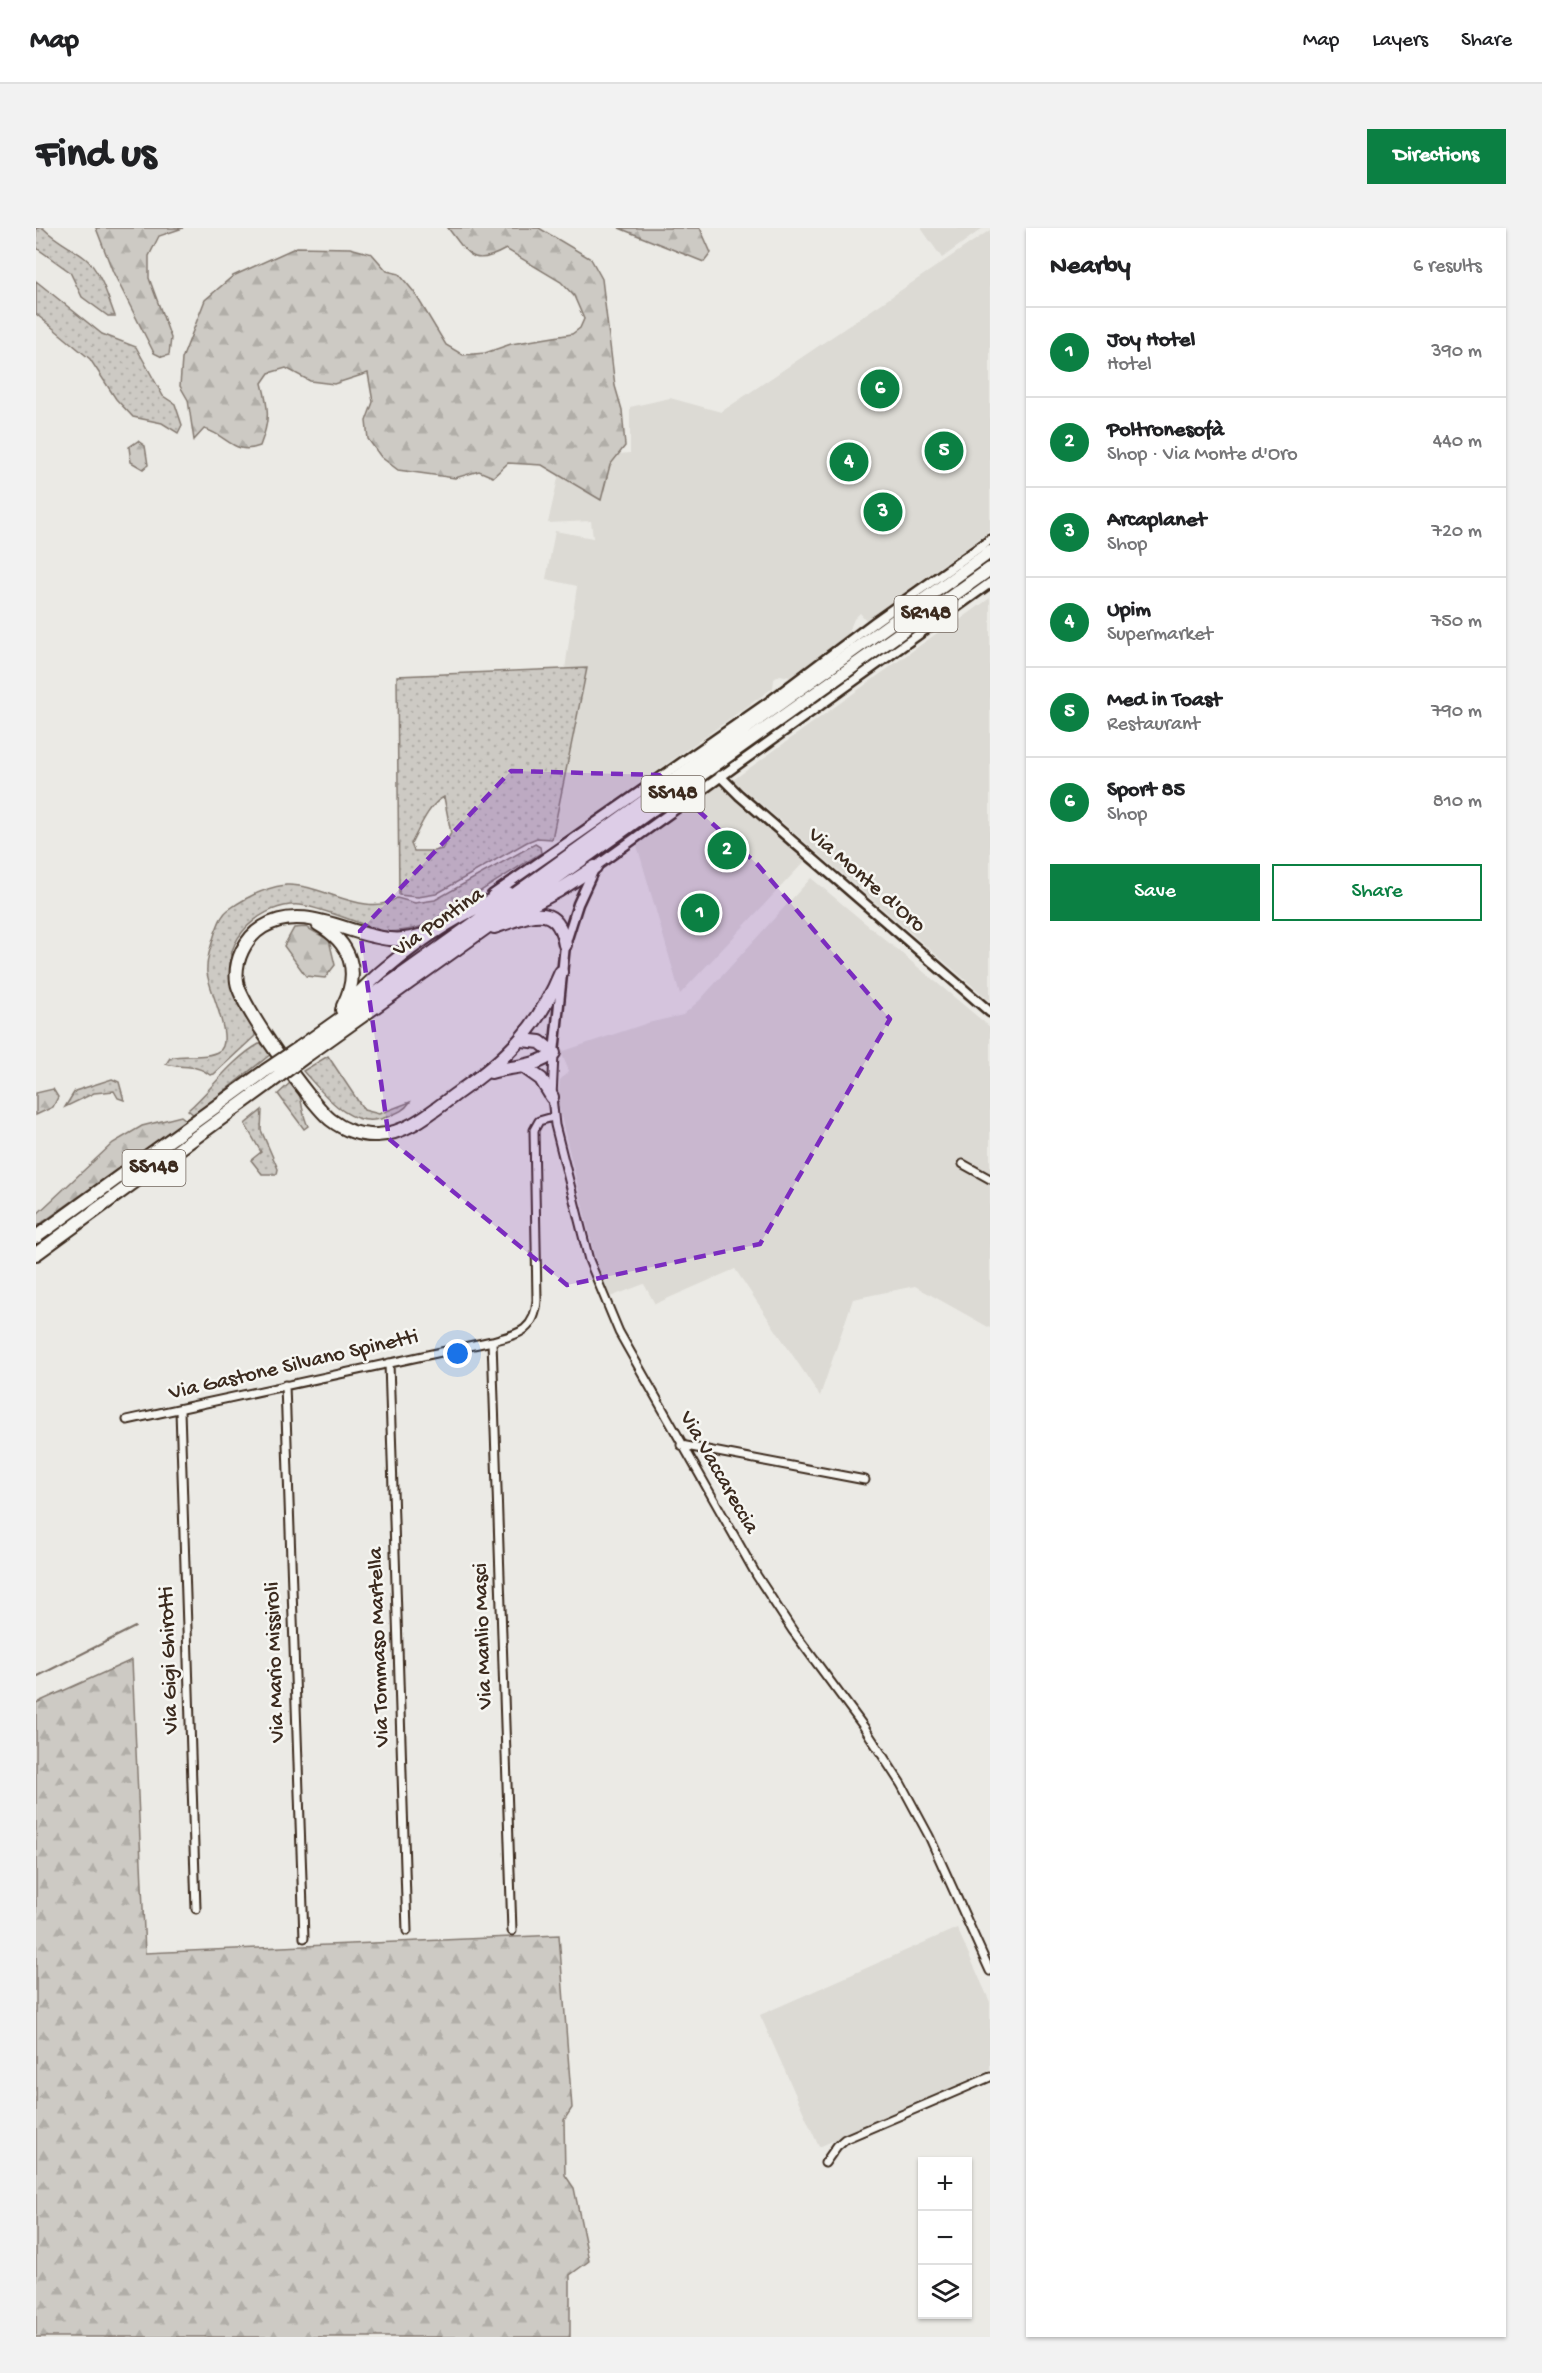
<!DOCTYPE html>
<html lang="en">
<head>
<meta charset="utf-8">
<style>
  :root { --surface:#fff; --page:#f2f2f2; --text:#202124; --muted:#757577; --line:#e0e0e0; --accent:#0b8043 }
  body { margin:0; font-family:"Gochi Hand",sans-serif; background:var(--page); color:var(--text) }
  .controls { position:absolute; right:18px; bottom:18px; display:grid; overflow:hidden; border-radius:0px; box-shadow:0 2px 4px #0004 }
  .controls button { width:54px; height:54px; display:grid; place-items:center; padding:0; border:0; border-bottom:2px solid var(--line); background:var(--surface); color:var(--text); font:30px sans-serif }
  .you { position:absolute; left:422px; top:1126px; width:21px; height:21px; margin:-15px; border:4px solid #fff; border-radius:50%; background:#1a73e8; box-shadow:0 0 0 9px #1a73e833 }
  .badge { display:grid; place-items:center; width:39px; height:39px; border-radius:50%; background:var(--accent); color:#fff; font-size:20px; font-weight:700 }
  .pin { position:absolute; translate:-50% -50%; border:3px solid #fff; box-shadow:0 2px 6px #0006 }
  .list { margin:0; padding:0; list-style:none }
  h2 { display:flex; justify-content:space-between; align-items:center; height:78px; margin:0; padding:0 24px; font-size:26px }
  h2 small { font-size:20px; font-weight:400; color:var(--muted) }
  .list li { display:grid; grid-template-columns:39px 1fr auto; gap:18px; align-items:center; box-sizing:border-box; height:90px; padding:0 24px; border-top:2px solid var(--line) }
  .list b { display:block; font-size:22px; white-space:nowrap }
  .list p { margin:0; font-size:20px; white-space:nowrap; color:var(--muted) }
  .list em { font-size:20px; font-style:normal; color:var(--muted) }
  .actions { display:flex; gap:12px; padding:18px 24px }
  .actions a { flex:1; padding:14px 0; border:2px solid var(--accent); border-radius:0px; text-align:center; font-size:21px; color:var(--accent) }
  .actions .main { background:var(--accent); color:#fff }
  .icon { flex:none; width:33px; height:33px; fill:none; stroke:currentColor; stroke-width:2; stroke-linecap:round; stroke-linejoin:round }
  .map { position:relative; flex:none; width:954px; height:2109px; overflow:hidden; border-radius:0px }
  header { display:flex; align-items:center; gap:36px; box-sizing:border-box; height:84px; padding:0 30px; background:var(--surface); border-bottom:2px solid var(--line) }
  header strong { font-size:28px }
  nav { display:flex; gap:33px; margin-inline-start:auto; font-size:21px }
  .intro { display:flex; align-items:center; justify-content:space-between; box-sizing:border-box; height:144px; padding:0 36px }
  h1 { margin:0; font-size:42px }
  .button { padding:15px 27px; border-radius:0px; background:var(--accent); color:#fff; font-size:21px; font-weight:700 }
  main { display:flex; gap:36px; padding:0 36px }
  aside { flex:1; background:var(--surface); border-radius:0px; box-shadow:0 2px 4px #0004 }
  .map>svg:first-child { display:block }
  .built { fill:#dcdad4 }
  .grass { fill:url(#grass-dots); stroke:#847a71; stroke-width:1.5; fill-rule:evenodd }
  .forest { fill:url(#forest-firs); stroke:#847a71; stroke-width:1.5 }
  .lines { fill:none; stroke-linecap:round; stroke-linejoin:round }
  .stream { stroke:#7c7167; stroke-width:2 }
  .minor-casing { stroke:#3b2a1e; stroke-width:11 }
  .tertiary-casing { stroke:#3b2a1e; stroke-width:13 }
  .trunk-casing { stroke:#3b2a1e; stroke-width:16 }
  .minor { stroke:#f6f6f2; stroke-width:7 }
  .tertiary { stroke:#f6f6f2; stroke-width:8 }
  .trunk { stroke:#f6f6f2; stroke-width:12 }
  .trunk-bridge-casing { stroke:#3b2a1e; stroke-width:16; stroke-linecap:butt }
  .trunk-bridge { stroke:#f6f6f2; stroke-width:12 }
  .marked { fill:#7b2cbf; fill-opacity:0.2; stroke:#7b2cbf; stroke-width:4.5; stroke-dasharray:12 8; stroke-linejoin:round }
  .labels { text-anchor:middle; dominant-baseline:central; stroke-width:5; stroke-linejoin:round; paint-order:stroke }
  .shield { fill:#f6f6f2; stroke:#73675e; stroke-width:1.5 }
  .shield-label { font-size:21px; font-weight:bold; fill:#3b2a1e }
  .street-label { font-size:22px; fill:#3b2a1e; stroke:#f6f6f2 }
</style>
</head>
<body>
<header>
<strong>Map</strong>
<nav><a>Map</a><a>Layers</a><a>Share</a></nav>
</header>
<div class="intro"><h1>Find us</h1><a class="button">Directions</a></div>
<main>
<div class="map">
<svg width="954" height="2109" viewBox="0 0 954 2109">
  <defs>
    <pattern id="grass-dots" width="8" height="8" patternUnits="userSpaceOnUse" patternTransform="scale(1.5)"><rect width="8" height="8" fill="#cdcac4"/><path d="M2 2h.1M6 6h.1" fill="none" stroke="#b1aea8" stroke-width="1.8" stroke-linecap="round"/></pattern>
    <pattern id="forest-firs" width="22" height="20" patternUnits="userSpaceOnUse" patternTransform="scale(1.5)"><rect width="22" height="20" fill="#cdcac4"/><path d="M5 1l3.5 6h-7zM16 11l3.5 6h-7z" fill="#b1aea8"/></pattern>
  </defs>
  <rect width="100%" height="100%" fill="#ebeae5"/>
  <filter id="ink" filterUnits="userSpaceOnUse"><feTurbulence type="fractalNoise" baseFrequency=".0167" numOctaves="2"/><feDisplacementMap in="SourceGraphic" scale="12" xChannelSelector="R" yChannelSelector="G"/><feConvolveMatrix kernelMatrix="1 2 1 2 8 2 1 2 1" color-interpolation-filters="sRGB"/></filter>
  <g filter="url(#ink)">
    <path class="built" d="M885,0H947L906,30Z
      M954,2V303L830,392L824,385L818,391L811,408L754,449L744,447L738,451L737,460L541,600L521,612L516,611L551,441H529L541,358L510,351L519,303L557,310L555,293L512,295L523,246L565,272L574,237L583,226L594,225V179L634,170L685,184Z
      M954,370V773L697,552L911,398L925,391Z
      M683,556L770,632L644,766L601,617Z
      M775,650L954,799V1100L879,1058L817,1071L784,1168L699,1041L619,1076L608,1056L574,1069L562,1042L521,872L524,852L533,843L525,824L612,795L647,787L664,772Z
      M921,1700L954,1774V1842L783,1919L724,1787Z"/>
    <path class="grass" d="M0,0H7C20,13 35,19 49,30C65,43 72,70 79,88H72L46,69L34,44L2,21L0,17Z
      M0,53L66,106L100,119L127,168L139,176L146,197L142,205L126,195L97,189L80,171L54,131L0,86Z
      M551,440L516,611L501,610L491,614L400,666L382,669L363,667L361,448ZM408,569L415,605L406,621L398,623H378L375,616C383,601 393,576 408,569Z
      M499,616L504,619L505,625L392,696C377,702 364,704 348,704C325,696 287,680 264,677C228,674 184,711 196,750C201,767 212,784 219,800V808L178,846L174,847C160,835 146,841 130,836L134,830C149,826 170,831 183,823C199,813 173,762 171,745C170,732 175,718 179,705C182,697 185,687 192,682C209,670 230,659 250,657C285,655 330,691 361,670L379,675L399,672Z
      M223,816L232,818L240,822L158,887L152,882C176,861 195,832 223,816Z
      M292,828L328,882L343,886L374,874C368,883 361,885 351,889C315,904 288,866 267,843Z
      M76,851L83,854L88,872L82,870L78,863L58,865L29,879L39,863Z
      M254,855C270,869 263,881 272,898L268,901L242,866Z
      M226,882L225,902L242,941L241,946H226L215,932L225,924L209,896Z"/>
    <path class="forest" d="M60,0H147L123,8L113,28V50L135,110L133,127L126,129L118,125L77,44Z
      M412,0H503L555,31L566,51L579,158L586,182L589,218L574,237L565,272L506,237L472,235L457,249L443,243L419,250L362,242L345,229L332,211L330,193L337,174L332,145L298,156L274,153L250,140L233,145L226,155C233,182 234,192 224,218C197,228 192,207 168,201L158,212L152,172L144,158L146,131L169,72L197,48L261,19L314,20L336,26L351,43L363,46L378,64L410,117L427,127L449,125L475,116L536,106L544,100L548,91L538,68L525,54L470,21C436,40 433,27 412,0Z
      M583,0H664L675,25L668,34Z
      M102,213L109,218L112,237L107,241L95,234L93,219Z
      M270,699L293,712L299,737L289,750L270,748L248,718L258,700Z
      M17,861L22,869L17,879L0,887V865Z
      M145,888L150,892L0,999V987L77,915L106,898Z
      M96,1432L109,1725L523,1707L536,1880L528,1892L529,1947L538,1960L553,2033L534,2047V2109H0V1475Z"/>
    <g class="lines">
      <path class="stream" d="M0,1449L99,1399"/>
      <defs>
        <path id="minor" d="M518,826L516,869L519,897L553,1032L583,1104L721,1348L757,1403L828,1499L865,1556L893,1608L954,1743
          M927,936L954,951
          M456,1113L476,1703
          M353,1135L371,1703
          M249,1157L268,1710
          M144,1182L160,1681
          M91,1192L456,1113C483,1106 499,1103 501,1072L498,902L503,893L517,889
          M645,1217L829,1252
          M789,1935L801,1918L809,1911L954,1849"/>
        <path id="tertiary" d="M684,548L703,567L954,784
          M456,667L734,473L840,393L954,312
          M518,825L529,717L542,676L559,639L954,355"/>
        <path id="trunk" d="M481,685L522,663L559,639
          M282,696C315,715 325,744 307,778
          M458,699C491,689 521,670 529,717
          M399,703C384,708 370,713 354,711C313,708 268,674 227,699C209,710 198,733 201,754C204,777 275,876 295,892C308,902 325,908 341,907C373,906 400,880 424,863C472,830 503,798 525,744
          M306,782C321,768 334,753 350,740C388,708 426,684 472,665
          M263,820L495,655L954,324
          M270,828L954,341
          M488,839L505,851L516,869
          M455,844C477,838 498,840 518,825L504,814L486,812
          M0,1009L229,843
          M0,1026L235,854"/>
      </defs>
      <use href="#minor" class="minor-casing"/>
      <use href="#tertiary" class="tertiary-casing"/>
      <use href="#trunk" class="trunk-casing"/>
      <use href="#minor" class="minor"/>
      <use href="#tertiary" class="tertiary"/>
      <use href="#trunk" class="trunk"/>
      <defs>
        <path id="trunk-bridge" d="M229,843L263,820
          M235,854L270,828"/>
      </defs>
      <use href="#trunk-bridge" class="trunk-bridge-casing"/>
      <use href="#trunk-bridge" class="trunk-bridge"/>
    </g>
  </g>
  <path class="marked" d="M475,543L623,547L722,637L854,791L724,1016L531,1057L353,911L324,703Z"/>
  <g class="labels">
    <g class="shield">
      <rect x="858.5" y="368" width="63" height="36" rx="4.5"/>
      <rect x="605.5" y="548" width="63" height="36" rx="4.5"/>
      <rect x="86.5" y="922" width="63" height="36" rx="4.5"/>
    </g>
    <g class="shield-label">
      <text x="890" y="386">SR148</text>
      <text x="637" y="566">SS148</text>
      <text x="118" y="940">SS148</text>
    </g>
    <g class="street-label">
      <text transform="translate(830 653) rotate(41)">Via Monte d'Oro</text>
      <text transform="translate(403 695) rotate(-35)">Via Pontina</text>
      <text transform="translate(258 1138) rotate(-13)">Via Gastone Silvano Spinetti</text>
      <text transform="translate(682 1245) rotate(60)">Via Vaccareccia</text>
      <text transform="translate(448 1408) rotate(-92)">Via Manlio Masci</text>
      <text transform="translate(344 1419) rotate(-92)">Via Tommaso Martella</text>
      <text transform="translate(134 1432) rotate(-92)">Via Gigi Ghirotti</text>
      <text transform="translate(240 1434) rotate(-92)">Via Mario Missiroli</text>
    </g>
  </g>
</svg>
<div class="controls">
<button>+</button>
<button>−</button>
<button><svg class="icon" aria-label="layers" viewBox="0 0 24 24"><path d="M12 4l9 5-9 5-9-5zM3 14l9 5 9-5"/></svg></button>
</div>
<div class="you"></div>
<div class="pin badge" style="left:664px;top:685px">1</div>
<div class="pin badge" style="left:691px;top:622px">2</div>
<div class="pin badge" style="left:847px;top:284px">3</div>
<div class="pin badge" style="left:813px;top:234px">4</div>
<div class="pin badge" style="left:908px;top:223px">5</div>
<div class="pin badge" style="left:844px;top:161px">6</div>
</div>
<aside>
<h2>Nearby<small>6 results</small></h2>
<ul class="list">
<li><span class="badge">1</span><div><b>Joy Hotel</b><p>Hotel</p></div><em>390 m</em></li>
<li><span class="badge">2</span><div><b>Poltronesofà</b><p>Shop · Via Monte d'Oro</p></div><em>440 m</em></li>
<li><span class="badge">3</span><div><b>Arcaplanet</b><p>Shop</p></div><em>720 m</em></li>
<li><span class="badge">4</span><div><b>Upim</b><p>Supermarket</p></div><em>750 m</em></li>
<li><span class="badge">5</span><div><b>Med in Toast</b><p>Restaurant</p></div><em>790 m</em></li>
<li><span class="badge">6</span><div><b>Sport 85</b><p>Shop</p></div><em>810 m</em></li>
</ul>
<div class="actions"><a class="main">Save</a><a>Share</a></div>
</aside>
</main>
</body>
</html>
